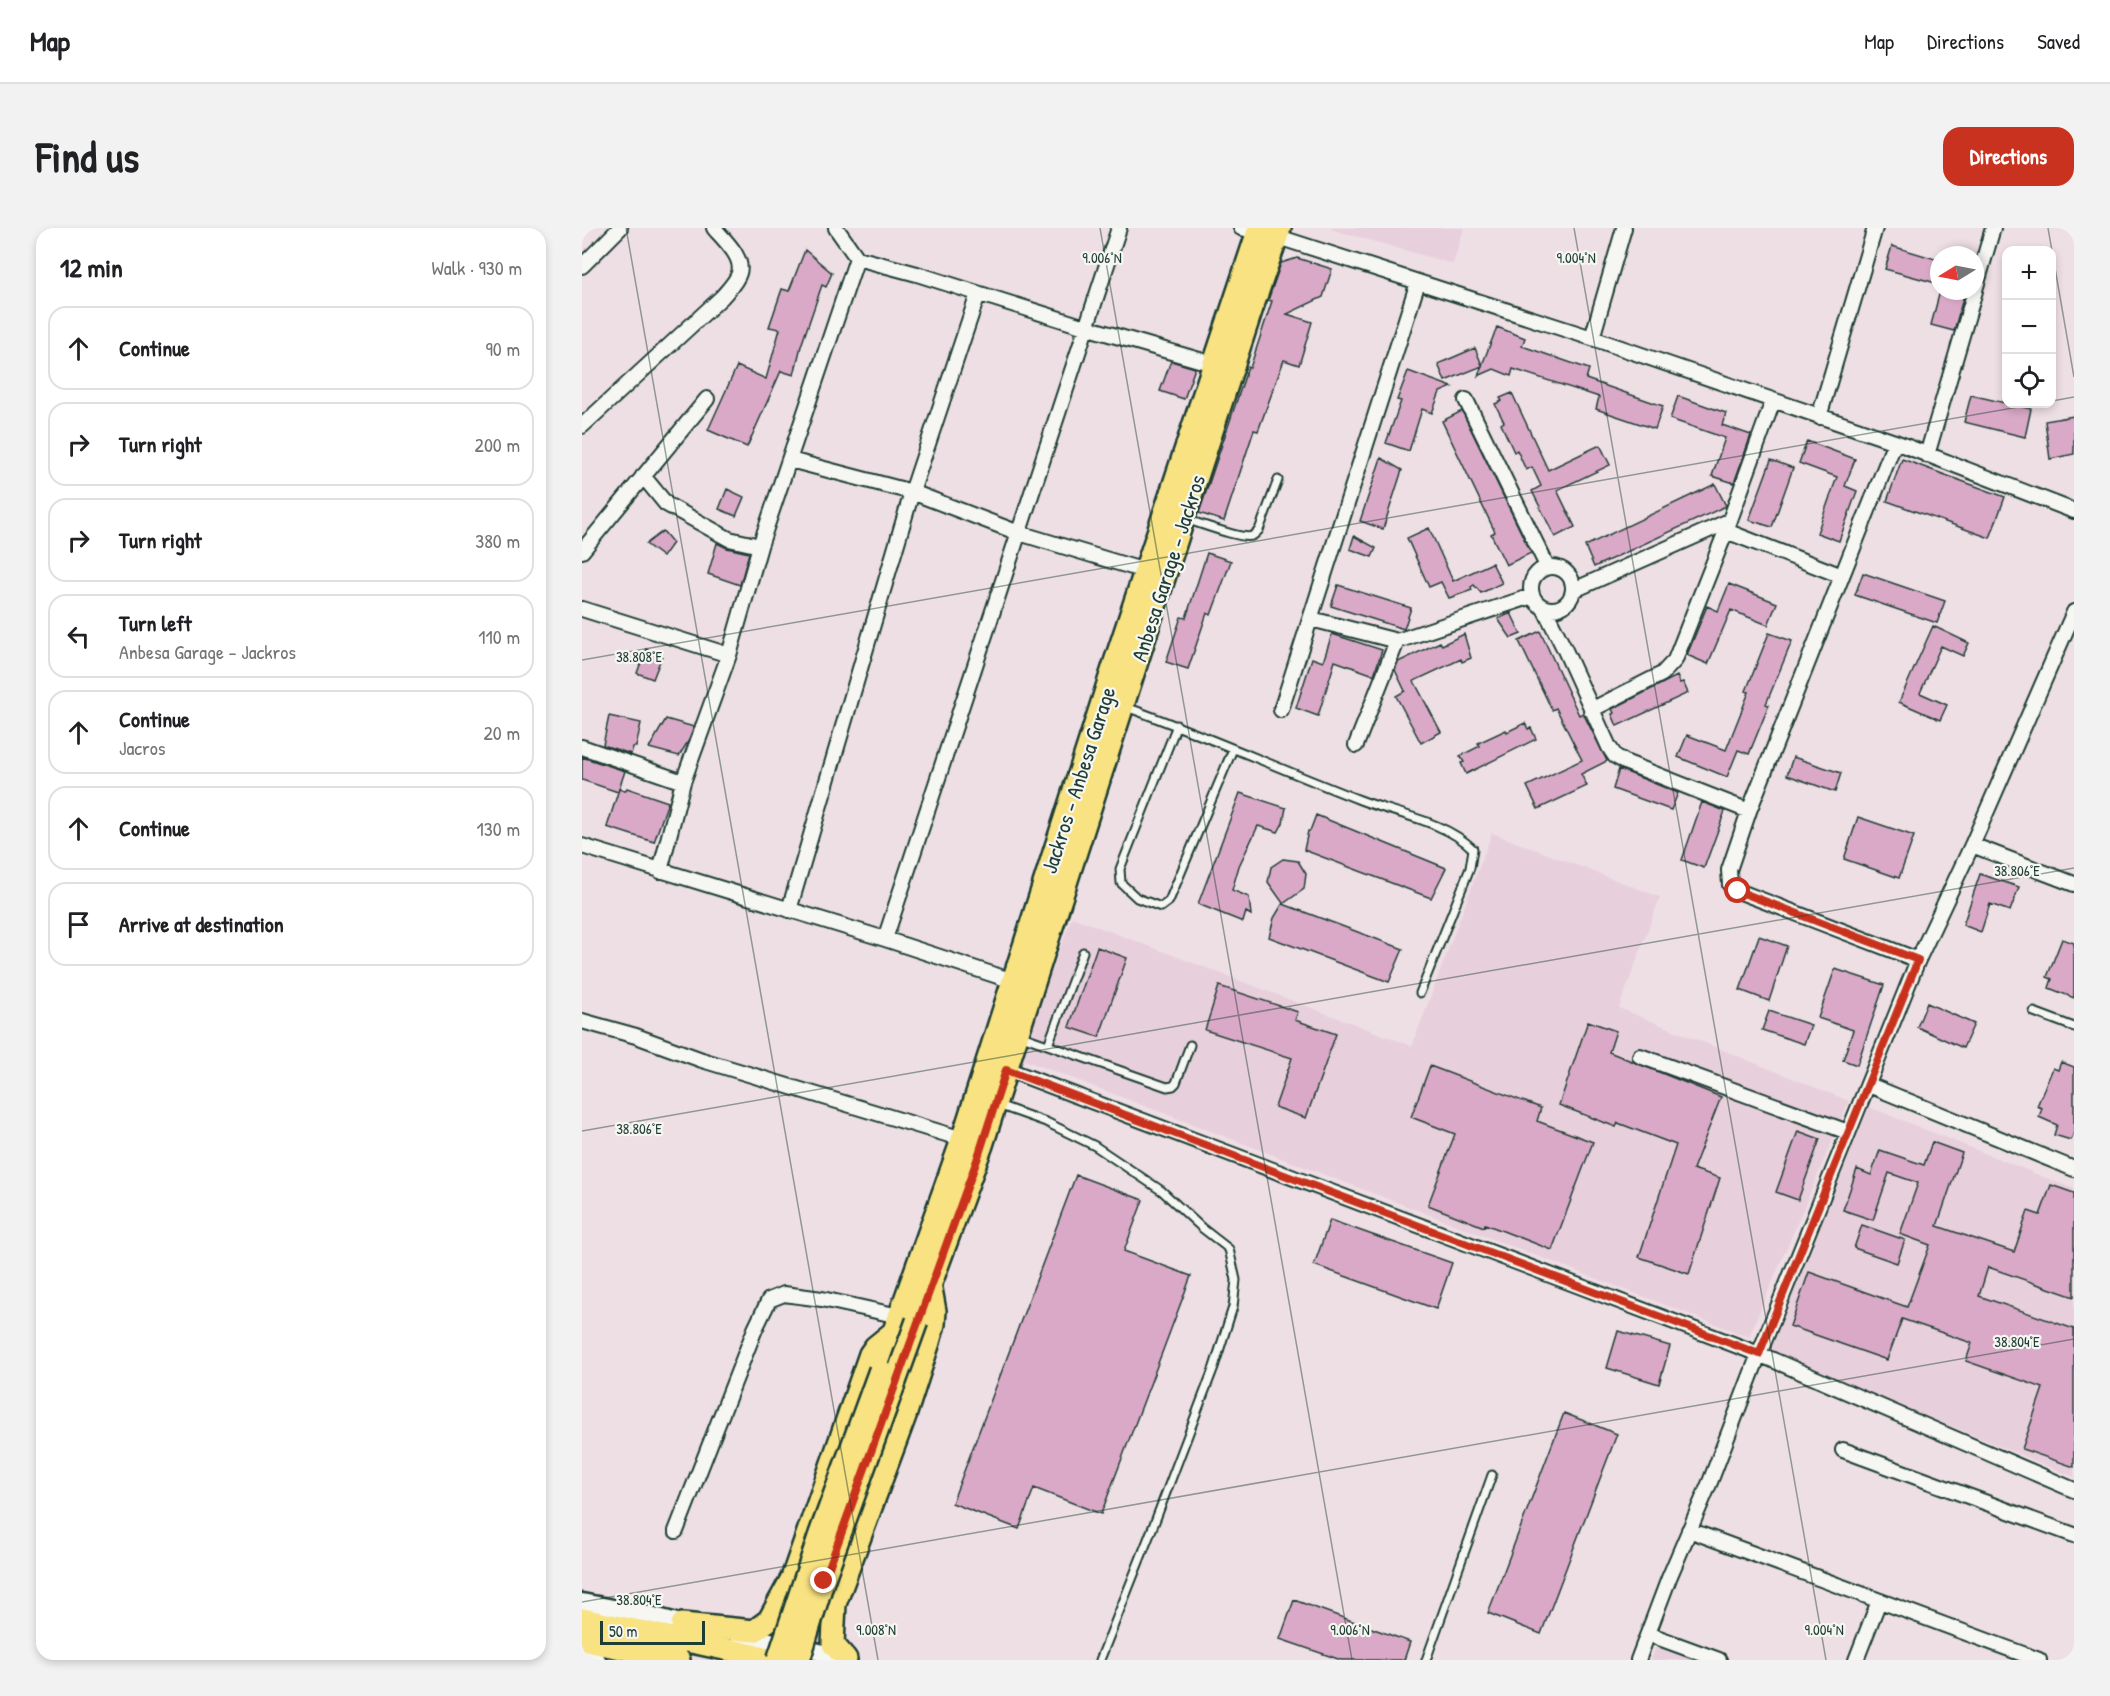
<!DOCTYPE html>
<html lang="en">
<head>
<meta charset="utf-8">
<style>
  :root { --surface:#fff; --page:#f2f2f2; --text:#202124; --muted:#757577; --line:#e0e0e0; --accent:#c8321e }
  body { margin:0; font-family:"Patrick Hand",sans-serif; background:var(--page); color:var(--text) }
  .controls { position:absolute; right:18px; top:18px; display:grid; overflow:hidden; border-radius:12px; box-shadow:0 3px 9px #0003 }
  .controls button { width:54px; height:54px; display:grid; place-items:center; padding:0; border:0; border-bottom:2px solid var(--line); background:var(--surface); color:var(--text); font:30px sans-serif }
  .compass { position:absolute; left:1348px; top:18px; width:54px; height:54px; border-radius:50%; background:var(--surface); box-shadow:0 3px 9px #0003; rotate:260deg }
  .scale { position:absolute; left:18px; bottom:15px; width:105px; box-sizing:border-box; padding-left:6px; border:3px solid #1f3d34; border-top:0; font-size:16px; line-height:21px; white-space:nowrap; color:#1f3d34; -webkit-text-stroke:4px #f6f6f2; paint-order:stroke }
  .stop { position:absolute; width:18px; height:18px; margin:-14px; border:4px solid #c8321e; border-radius:50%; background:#fff }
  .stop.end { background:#c8321e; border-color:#fff; box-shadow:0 2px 6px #0008 }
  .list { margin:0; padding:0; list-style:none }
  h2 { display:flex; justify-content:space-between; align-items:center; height:78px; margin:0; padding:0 24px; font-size:26px }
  h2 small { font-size:20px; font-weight:400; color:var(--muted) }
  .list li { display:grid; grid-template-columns:39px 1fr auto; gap:18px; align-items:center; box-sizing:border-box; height:84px; margin:0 12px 12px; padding:0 12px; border:2px solid var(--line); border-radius:18px }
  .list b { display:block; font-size:22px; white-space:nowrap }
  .list p { margin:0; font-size:20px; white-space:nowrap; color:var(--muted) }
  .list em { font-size:20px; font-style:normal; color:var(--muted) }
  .icon { flex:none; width:33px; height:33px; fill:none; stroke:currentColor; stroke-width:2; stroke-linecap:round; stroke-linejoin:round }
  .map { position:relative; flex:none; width:1492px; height:1432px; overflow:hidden; border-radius:18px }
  header { display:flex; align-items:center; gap:36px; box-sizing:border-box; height:84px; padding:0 30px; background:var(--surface); border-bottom:2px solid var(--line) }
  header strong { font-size:28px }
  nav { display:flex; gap:33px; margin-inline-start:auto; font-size:21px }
  .intro { display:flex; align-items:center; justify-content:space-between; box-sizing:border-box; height:144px; padding:0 36px }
  h1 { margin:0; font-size:42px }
  .button { padding:15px 27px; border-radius:18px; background:var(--accent); color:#fff; font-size:21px; font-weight:700 }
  main { display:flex; gap:36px; padding:0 36px }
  aside { flex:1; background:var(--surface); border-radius:18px; box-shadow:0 3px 9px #0003 }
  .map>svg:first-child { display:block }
  .built { fill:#e8cfdc }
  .building { fill:#daa9c7; stroke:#1f3d34; stroke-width:1.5 }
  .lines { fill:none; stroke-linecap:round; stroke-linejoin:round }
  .service-casing { stroke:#1f3d34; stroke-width:11 }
  .minor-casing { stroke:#1f3d34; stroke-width:18 }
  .tertiary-casing { stroke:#1f3d34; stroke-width:21 }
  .primary-casing { stroke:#1f3d34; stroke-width:26 }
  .trunk-casing { stroke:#1f3d34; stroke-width:26 }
  .service { stroke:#f6f6f2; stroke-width:7 }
  .minor { stroke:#f6f6f2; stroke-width:14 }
  .tertiary { stroke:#f6f6f2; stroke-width:16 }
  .primary { stroke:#f8e281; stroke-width:21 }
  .trunk { stroke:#f8e281; stroke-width:21 }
  .primary-bridge-casing { stroke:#1f3d34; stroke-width:26; stroke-linecap:butt }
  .primary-bridge { stroke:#f8e281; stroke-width:21 }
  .route { stroke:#c8321e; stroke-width:8 }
  .ticks { fill:none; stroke:#1f3d34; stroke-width:1.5; stroke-opacity:0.45 }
  .labels { text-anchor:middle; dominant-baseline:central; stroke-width:4.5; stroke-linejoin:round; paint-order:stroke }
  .street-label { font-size:22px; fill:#1f3d34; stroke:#f6f6f2 }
  .ticks-label { font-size:15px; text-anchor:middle; fill:#1f3d34; stroke:#f6f6f2; stroke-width:4.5; stroke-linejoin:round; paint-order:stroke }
</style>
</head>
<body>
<header>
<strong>Map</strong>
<nav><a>Map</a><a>Directions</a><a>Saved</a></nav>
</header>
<div class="intro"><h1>Find us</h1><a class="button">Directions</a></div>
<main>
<aside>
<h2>12 min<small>Walk · 930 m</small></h2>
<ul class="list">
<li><svg class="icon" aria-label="ahead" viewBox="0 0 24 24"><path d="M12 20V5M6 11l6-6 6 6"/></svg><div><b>Continue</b></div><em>90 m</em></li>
<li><svg class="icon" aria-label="right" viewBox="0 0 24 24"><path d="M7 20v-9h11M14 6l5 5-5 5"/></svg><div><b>Turn right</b></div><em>200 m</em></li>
<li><svg class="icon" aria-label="right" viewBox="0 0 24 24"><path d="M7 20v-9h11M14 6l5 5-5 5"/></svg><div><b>Turn right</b></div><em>380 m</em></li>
<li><svg class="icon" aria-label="left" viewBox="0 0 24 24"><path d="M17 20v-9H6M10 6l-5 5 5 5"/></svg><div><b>Turn left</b><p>Anbesa Garage - Jackros</p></div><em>110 m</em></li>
<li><svg class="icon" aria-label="ahead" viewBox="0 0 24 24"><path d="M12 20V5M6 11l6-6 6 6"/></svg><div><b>Continue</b><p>Jacros</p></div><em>20 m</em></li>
<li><svg class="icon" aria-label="ahead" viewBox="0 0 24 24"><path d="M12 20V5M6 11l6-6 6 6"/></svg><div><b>Continue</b></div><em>130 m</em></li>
<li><svg class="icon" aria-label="arrive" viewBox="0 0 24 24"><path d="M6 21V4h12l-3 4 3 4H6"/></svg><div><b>Arrive at destination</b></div></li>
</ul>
</aside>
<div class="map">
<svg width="1492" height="1432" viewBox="0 0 1492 1432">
  <rect width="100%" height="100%" fill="#eedfe5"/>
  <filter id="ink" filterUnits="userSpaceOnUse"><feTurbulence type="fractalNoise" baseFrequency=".0167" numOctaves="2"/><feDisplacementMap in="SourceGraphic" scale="12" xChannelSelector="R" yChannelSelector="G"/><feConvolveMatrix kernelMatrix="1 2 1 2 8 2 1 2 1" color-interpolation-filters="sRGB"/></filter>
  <g filter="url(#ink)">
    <path class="built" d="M745,0H882L871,36Z
      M910,605L1078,669L1037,780L1267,873L1167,1109L437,830L490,689L830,818Z
      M1287,879L1492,961V1249L1188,1123Z
      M1075,1416L1117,1432H1069Z"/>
    <path class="building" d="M1310,18L1357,32V44L1354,55L1303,41Z
      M223,22L250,45L244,59L240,57L219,118L212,147L199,143L165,219L126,202L155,138L184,151L198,101L187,99L200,61L207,63Z
      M715,30L750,41L741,69L705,86L730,94L717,137L702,132L676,203L672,202L642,293L617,285L666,139L668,140L690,73L686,72L699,35Z
      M1358,63H1383L1372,103L1349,97Z
      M915,99L943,110L940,118L1007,141L1004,151L1081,178L1073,201L1014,181L1017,169L931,141L929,148L912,141L896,148L900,138L863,153L856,136L893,120L900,137Z
      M589,133L613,140L602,171L578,163Z
      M826,143L870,159L858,164L850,185L840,181L827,223L804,215L819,173L815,172Z
      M930,165L966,242L1018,217L1028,237L975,262L993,299L973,309L950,263L959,258L950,239L944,242L935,222L932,224L919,196L922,194L913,176L920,173L918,170Z
      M1389,167L1449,181L1443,209L1382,194Z
      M1096,168L1144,185L1140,197L1169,207L1152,255L1130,248L1143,210L1088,191Z
      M880,183L949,325L924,337L909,306L913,304L860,193Z
      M1492,188V226L1468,231L1463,193Z
      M1225,213L1273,231L1263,258L1275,263L1257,313L1235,305L1255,249L1217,235Z
      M799,230L820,242L801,301L778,293Z
      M1320,231L1423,269L1408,310L1305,273Z
      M1189,232L1211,240L1190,299L1167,292Z
      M1133,256L1144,278L1012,339L1003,318Z
      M145,261L162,269L154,288L137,281Z
      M847,300L871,353L910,335L920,355L899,365L892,357L889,359L890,362L867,370L859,354L847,359L825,310Z
      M81,303L91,315L81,329L64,316Z
      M772,308L794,320L790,329L768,321Z
      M135,315L145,320L167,325L158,357L126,346Z
      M625,325L649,333L629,387L625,385L606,441L584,434L599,389L604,390Z
      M1281,345L1363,373L1355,395L1273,367Z
      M1147,356L1195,375L1186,397L1149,382L1126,436L1105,427L1125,378L1136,383Z
      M756,357L829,380L822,401L749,378Z
      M929,385L939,406L929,410L916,391Z
      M1351,398L1387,415L1381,428L1359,418L1338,465L1365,477L1358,492L1317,474Z
      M958,403L997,487L1001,485L1025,533L999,546L1005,558L956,581L945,558L1000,532L974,480L970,482L937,413Z
      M1187,405L1210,413L1184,476L1187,477L1167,526L1156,522L1145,549L1096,529L1105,507L1144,522L1167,464L1164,463Z
      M750,406L800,422L792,447L753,433L736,488L714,480L730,430L741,434Z
      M882,406L889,430L880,434L879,431L832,453L859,504L839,515L814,468L823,463L813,442L816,434L858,414L860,417Z
      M64,421L80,428L71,451L55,445Z
      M1095,448L1098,455L1101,454L1106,465L1035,498L1030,486L1032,485L1030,481Z
      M27,488L59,495L54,519H51L49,526L21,517Z
      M84,491L112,499L107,512L97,528L67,520Z
      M943,495L946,501L949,500L954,511L884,546L879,535L882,534L878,528L898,518L896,515L924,502L925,504Z
      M0,529L43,543L36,564L0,552Z
      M1211,529L1259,545L1253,564L1205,547Z
      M1037,541L1096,565L1089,582L1031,561Z
      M45,560L86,574L72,614L25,599L37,561L43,563Z
      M658,565L704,580L701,595L696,604L676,598L657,638L650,662L667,669L669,687L664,684L661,694L616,676Z
      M1120,574L1143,583L1122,640L1100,632Z
      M734,587L864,640L849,670L722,622L726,603H728Z
      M1276,589L1332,608L1317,650L1262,631Z
      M701,631L716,633L724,646L722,661L701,676L821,721L807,754L687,709L692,690L701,675L686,654L689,639Z
      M1398,646L1437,659L1428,683L1408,676L1399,704L1381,697Z
      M1177,708L1205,718L1187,773L1158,762Z
      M1480,711L1492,715V770L1467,760L1470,751L1465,749Z
      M515,719L545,730L517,809L487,799Z
      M1253,741L1302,757L1275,837L1261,832L1271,802L1236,790Z
      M637,758L716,784L713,792L754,806L724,890L693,879L710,830L623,802Z
      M1345,775L1392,796L1381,820L1335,799Z
      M1187,783L1229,797L1222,816L1180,802Z
      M1006,793L1034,803L1027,824L1139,869L1111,941L1138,950L1107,1046L1057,1029L1094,917L1036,895L1034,899L977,877Z
      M1479,834L1492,839V904L1489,912L1472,907L1475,897L1457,889L1460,880L1455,878L1471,840L1476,842Z
      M848,838L959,880L955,893L1011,914L970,1022L903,996L902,999L846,977L873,906L829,889Z
      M1216,903L1238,911L1216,972L1194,964Z
      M1350,914L1380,925L1355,998L1432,1024L1446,983L1458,987L1469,957L1492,965V1069L1406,1039L1397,1068L1492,1101V1239L1440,1221L1461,1160L1384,1133L1390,1115L1320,1091L1305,1132L1208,1098L1227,1044L1325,1079L1348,1017L1318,1006L1336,955L1307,945L1291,992L1261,982L1275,941L1289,947L1298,922L1342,937Z
      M494,947L561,972L542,1023L609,1048L519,1286L452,1260L437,1301L370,1275Z
      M748,992L870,1035L854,1081L732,1037Z
      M1280,997L1323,1012L1315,1035L1272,1020Z
      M1036,1103L1088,1118L1077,1156L1025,1140Z
      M982,1185L1035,1206L959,1406L906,1385Z
      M712,1372L828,1414L822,1432H759L698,1411Z"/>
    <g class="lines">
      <defs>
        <path id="service" d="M603,291C614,294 661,312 670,308C673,307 674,305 677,302L696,252
          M544,479C623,507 700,542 778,572C814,586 863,593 891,621L888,640L838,765
          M595,497L538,641L539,655L555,670L579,679L587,673L651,521
          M1452,784L1492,799
          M437,807L585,859L591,858L594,855L608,817
          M466,817L501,724
          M416,877L464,894L513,918L580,963L620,1000L647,1021L654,1052L651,1079L632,1139L574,1291L518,1432
          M844,1432L910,1247"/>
        <path id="minor" d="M254,0L275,30L335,46L503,99L631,136
          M659,0L690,7L1010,110L1313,214L1492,283
          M0,38L38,0
          M1393,62L1411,0
          M1010,110L1042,0
          M884,172L965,338
          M1237,189L1293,0
          M0,198L140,69C146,62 155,53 157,45C162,29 141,11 132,0
          M1313,214L1167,583L1147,642L1148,657L1156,663L1336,732
          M1345,227L1393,63
          M208,232L330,264L437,305L563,343
          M61,248L84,276L147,311L178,318
          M1144,303L1260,348
          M0,323L125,171
          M949 360a21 21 0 1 1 42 0a21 21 0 1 1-42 0Z
          M992,362L1147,293
          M962,380L982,420L1027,519L1033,528L1045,535L1167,583
          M0,381L147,427
          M729,391L815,413L950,368
          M699,482L836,54
          M1009,482L1080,446L1093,432L1144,303L1191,173
          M774,517L815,413
          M0,519L101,554
          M1390,617L1492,656
          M0,618L303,711L431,753
          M78,643L101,554L147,427L178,318L275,30
          M207,682L330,264L396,66
          M303,711L537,0
          M0,793L54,808L120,832L387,913
          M1058,828L1266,904
          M424,841L1177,1126L1492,1262
          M1287,857L1492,941
          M1261,1222L1492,1307
          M1107,1302L1457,1432
          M94,1303L173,1101L187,1072L202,1066L240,1071L317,1088
          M1066,1406L1137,1432
          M1056,1432L1087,1350L1128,1254L1177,1126L1336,732L1390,617L1492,384
          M1274,1432L1297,1373"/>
        <path id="tertiary" d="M0,1374L68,1387L110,1398
          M156,1407L215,1418L266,1432
          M0,1428L15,1432"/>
        <path id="primary" d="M335,1093L400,917L559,421L671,77L698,0
          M298,1142L380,912L533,434L677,0
          M100,1396L172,1403L187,1392L210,1350L288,1126L293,1119L309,1106
          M264,1431L251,1416L253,1376L323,1188L347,1114L352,1096L353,1083L349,1061"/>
        <path id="trunk" d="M0,1391L195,1432
          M0,1412L97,1432"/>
      </defs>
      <use href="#service" class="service-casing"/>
      <use href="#minor" class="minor-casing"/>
      <use href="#tertiary" class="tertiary-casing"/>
      <use href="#primary" class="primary-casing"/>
      <use href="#trunk" class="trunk-casing"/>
      <use href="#service" class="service"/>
      <use href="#minor" class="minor"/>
      <use href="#tertiary" class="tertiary"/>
      <use href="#primary" class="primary"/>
      <use href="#trunk" class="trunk"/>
      <defs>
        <path id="primary-bridge" d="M196,1432L238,1306L298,1142
          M217,1432L241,1353L335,1093"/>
      </defs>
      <use href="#primary-bridge" class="primary-bridge-casing"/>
      <use href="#primary-bridge" class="primary-bridge"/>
    </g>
  </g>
  <g class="lines" filter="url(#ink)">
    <path class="route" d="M242,1353L395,932L424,842L1177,1126L1336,732L1156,663"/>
  </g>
  <path class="ticks" d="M44,0L296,1432M518,0L770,1432M992,0L1244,1432M1466,0L1492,149M1470,173L1492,169M0,432L1453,176M0,903L1492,640M0,1374L1492,1111"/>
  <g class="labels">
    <g class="street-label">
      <text transform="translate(586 340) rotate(-72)">Anbesa Garage - Jackros</text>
      <text transform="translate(496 552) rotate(-72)">Jackros - Anbesa Garage</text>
    </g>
  </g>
  <g class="ticks-label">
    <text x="994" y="35">9.004°N</text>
    <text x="520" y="35">9.006°N</text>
    <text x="57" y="434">38.808°E</text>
    <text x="1435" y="648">38.806°E</text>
    <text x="57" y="906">38.806°E</text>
    <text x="1435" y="1119">38.804°E</text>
    <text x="57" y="1377">38.804°E</text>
    <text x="294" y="1407">9.008°N</text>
    <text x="768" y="1407">9.006°N</text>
    <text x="1242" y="1407">9.004°N</text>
  </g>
</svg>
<div class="controls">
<button>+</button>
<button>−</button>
<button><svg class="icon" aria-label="locate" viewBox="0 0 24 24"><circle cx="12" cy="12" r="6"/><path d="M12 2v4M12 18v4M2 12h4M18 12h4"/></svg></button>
</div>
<svg class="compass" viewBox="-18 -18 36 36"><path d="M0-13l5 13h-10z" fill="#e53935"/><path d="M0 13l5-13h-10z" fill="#757577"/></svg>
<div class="scale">50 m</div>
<div class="stop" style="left:1156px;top:663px"></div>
<div class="stop end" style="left:242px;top:1353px"></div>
</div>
</main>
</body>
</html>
